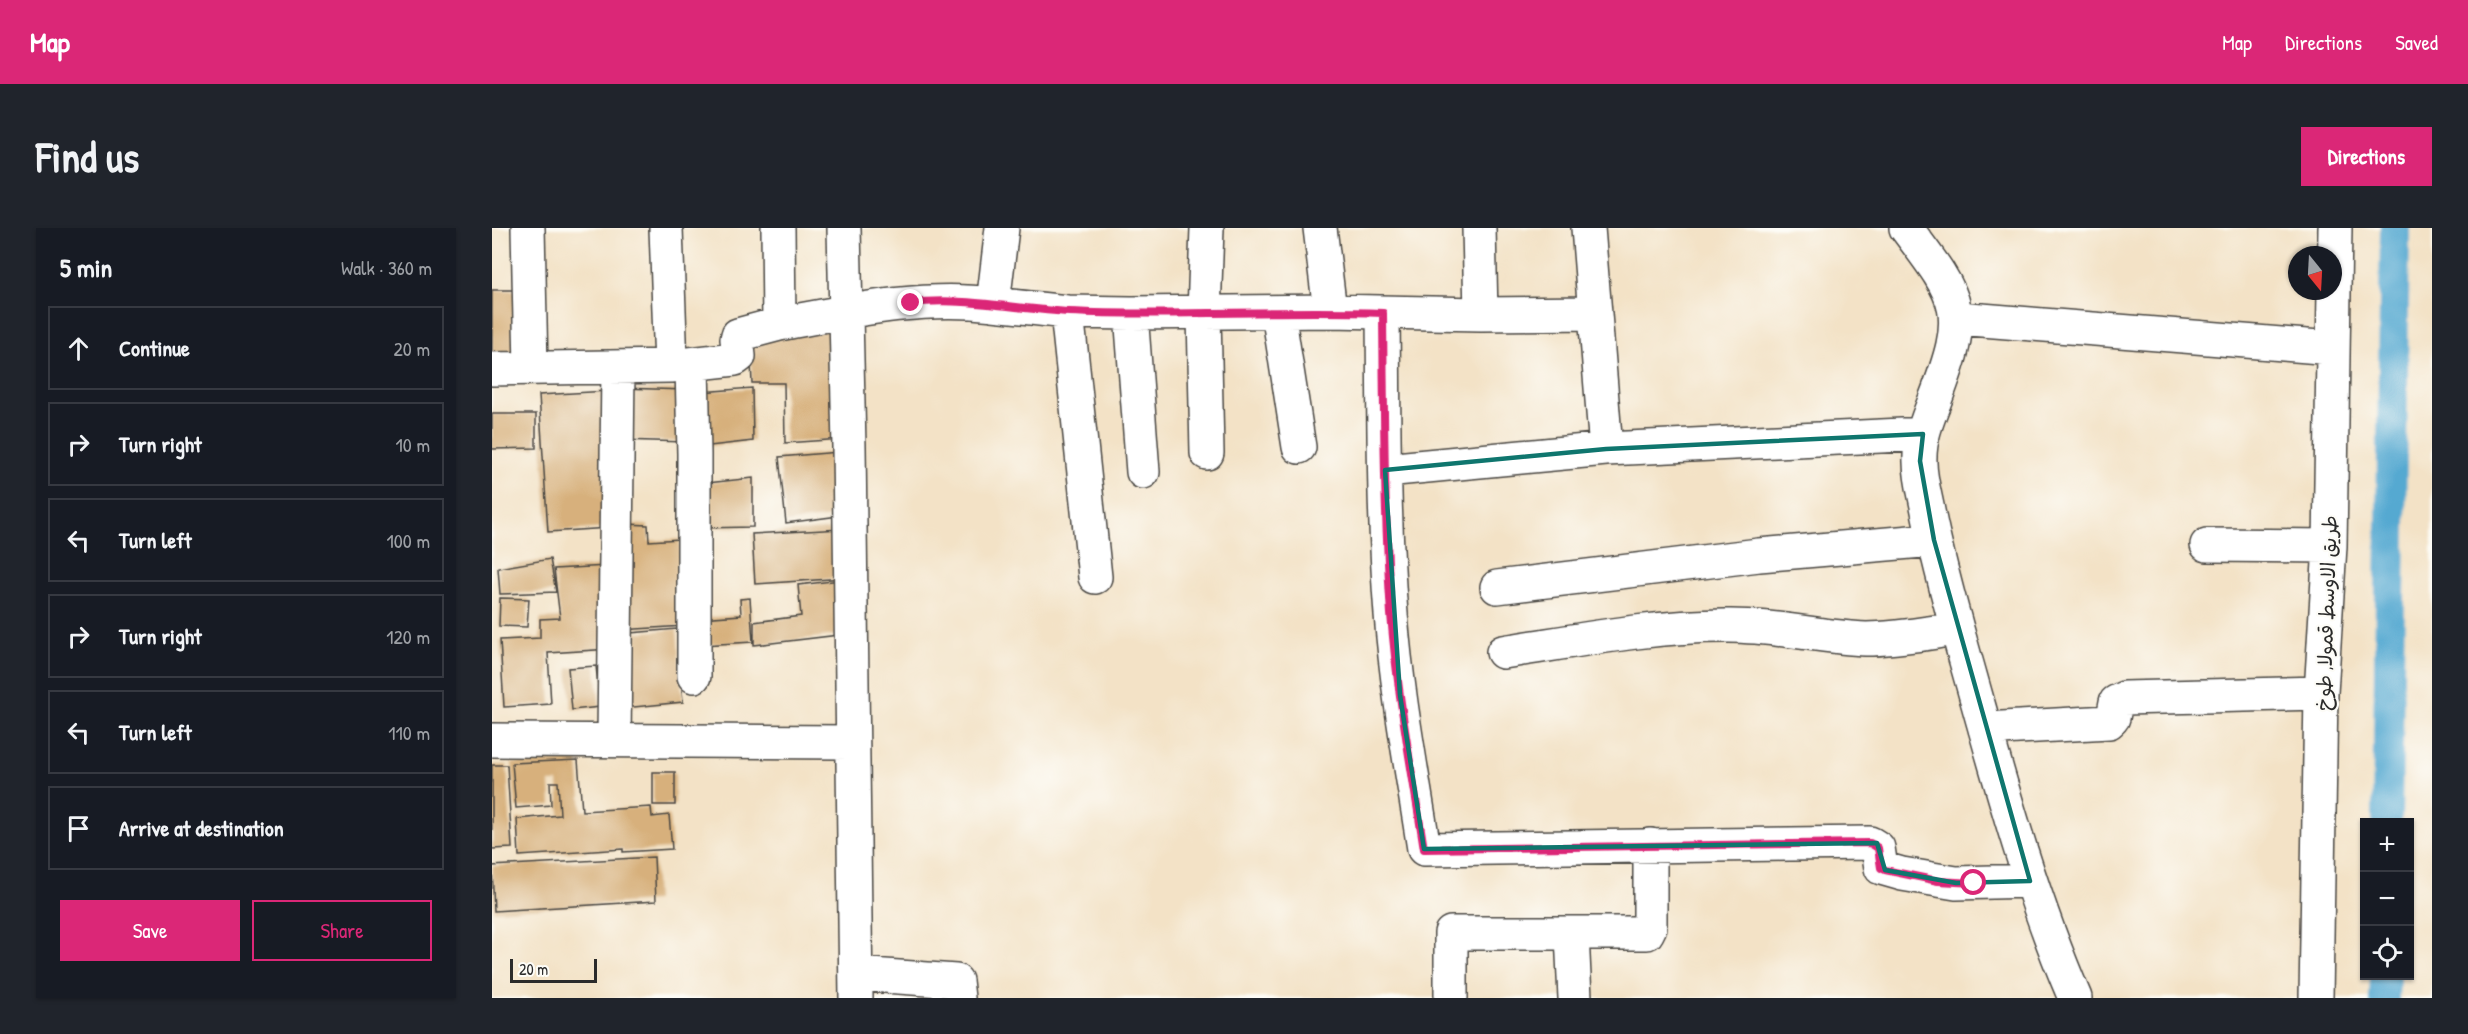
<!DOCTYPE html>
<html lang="en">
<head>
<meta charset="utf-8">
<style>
  :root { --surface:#171b24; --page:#20242c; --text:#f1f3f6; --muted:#9ea1a6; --line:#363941; --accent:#db2777 }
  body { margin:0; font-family:"Patrick Hand","Playpen Sans Arabic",sans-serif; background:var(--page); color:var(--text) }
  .controls { position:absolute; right:18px; bottom:18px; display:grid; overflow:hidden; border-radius:0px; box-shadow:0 2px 4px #0004 }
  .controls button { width:54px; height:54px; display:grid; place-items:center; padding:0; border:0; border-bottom:2px solid var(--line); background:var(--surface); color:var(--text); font:30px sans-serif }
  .compass { position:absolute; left:1796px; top:18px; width:54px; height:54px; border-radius:50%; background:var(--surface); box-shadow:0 2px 4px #0004; rotate:162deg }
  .scale { position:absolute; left:18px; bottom:15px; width:87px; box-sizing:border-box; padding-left:6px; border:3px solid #2b2b2b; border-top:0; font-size:16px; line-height:21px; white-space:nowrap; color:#2b2b2b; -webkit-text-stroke:4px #fdfcf7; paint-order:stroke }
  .stop { position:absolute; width:18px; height:18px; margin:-14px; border:4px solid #db2777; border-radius:50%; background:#fff }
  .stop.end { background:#db2777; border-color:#fff; box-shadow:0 2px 6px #0008 }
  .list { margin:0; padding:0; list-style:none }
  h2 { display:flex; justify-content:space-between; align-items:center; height:78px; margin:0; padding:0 24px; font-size:26px }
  h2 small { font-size:20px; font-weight:400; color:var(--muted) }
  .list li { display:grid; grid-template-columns:39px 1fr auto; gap:18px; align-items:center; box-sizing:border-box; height:84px; margin:0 12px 12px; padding:0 12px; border:2px solid var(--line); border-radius:0px }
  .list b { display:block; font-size:22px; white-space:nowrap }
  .list em { font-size:20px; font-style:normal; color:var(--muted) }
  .actions { display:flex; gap:12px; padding:18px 24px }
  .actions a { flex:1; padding:14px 0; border:2px solid var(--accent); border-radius:0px; text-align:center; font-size:21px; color:var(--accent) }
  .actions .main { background:var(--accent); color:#fff }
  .icon { flex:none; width:33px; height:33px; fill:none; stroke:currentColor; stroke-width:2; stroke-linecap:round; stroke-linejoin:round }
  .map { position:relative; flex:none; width:1940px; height:770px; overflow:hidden; border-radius:0px }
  header { display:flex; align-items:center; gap:36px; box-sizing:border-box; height:84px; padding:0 30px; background:var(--accent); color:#fff }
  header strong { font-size:28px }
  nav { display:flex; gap:33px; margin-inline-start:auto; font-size:21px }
  .intro { display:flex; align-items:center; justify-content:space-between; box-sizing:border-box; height:144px; padding:0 36px }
  h1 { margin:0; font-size:42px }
  .button { padding:15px 27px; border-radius:0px; background:var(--accent); color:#fff; font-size:21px; font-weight:700 }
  main { display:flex; gap:36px; padding:0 36px }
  aside { flex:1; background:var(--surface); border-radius:0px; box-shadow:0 2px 4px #0004 }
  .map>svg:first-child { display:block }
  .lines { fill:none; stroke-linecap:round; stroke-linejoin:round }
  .canal { stroke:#55a9d1; stroke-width:30 }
  .building { fill:#d7b07c }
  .minor-casing { stroke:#494642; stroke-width:36 }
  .minor { stroke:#fff; stroke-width:33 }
  .route { stroke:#db2777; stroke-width:8 }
  .marked { fill:none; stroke:#0f766e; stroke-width:4.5; stroke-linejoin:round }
  .labels { text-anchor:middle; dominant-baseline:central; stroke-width:4.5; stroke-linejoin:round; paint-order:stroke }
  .street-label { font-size:20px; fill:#2b2b2b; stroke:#fdfcf7 }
</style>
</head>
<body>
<header>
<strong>Map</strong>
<nav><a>Map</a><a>Directions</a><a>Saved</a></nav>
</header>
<div class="intro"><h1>Find us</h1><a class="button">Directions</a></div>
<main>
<aside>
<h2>5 min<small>Walk · 360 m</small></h2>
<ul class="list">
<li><svg class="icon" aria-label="ahead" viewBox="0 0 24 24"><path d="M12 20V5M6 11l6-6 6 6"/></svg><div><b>Continue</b></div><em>20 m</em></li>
<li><svg class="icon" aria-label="right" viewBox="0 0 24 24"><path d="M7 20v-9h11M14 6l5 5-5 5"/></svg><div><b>Turn right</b></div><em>10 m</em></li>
<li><svg class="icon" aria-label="left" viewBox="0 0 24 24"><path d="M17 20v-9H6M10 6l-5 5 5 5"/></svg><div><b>Turn left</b></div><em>100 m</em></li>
<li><svg class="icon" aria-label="right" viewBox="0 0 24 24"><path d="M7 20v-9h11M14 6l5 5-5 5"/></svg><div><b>Turn right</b></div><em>120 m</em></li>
<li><svg class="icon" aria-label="left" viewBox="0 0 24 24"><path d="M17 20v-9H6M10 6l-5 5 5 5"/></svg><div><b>Turn left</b></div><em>110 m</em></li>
<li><svg class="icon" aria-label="arrive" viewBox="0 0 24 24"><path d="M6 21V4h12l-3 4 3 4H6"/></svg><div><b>Arrive at destination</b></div></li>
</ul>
<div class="actions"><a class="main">Save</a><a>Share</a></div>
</aside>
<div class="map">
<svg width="1940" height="770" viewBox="0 0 1940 770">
  <rect width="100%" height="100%" fill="#fdfcf7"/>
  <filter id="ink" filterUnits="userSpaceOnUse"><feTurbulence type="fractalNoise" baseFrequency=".0167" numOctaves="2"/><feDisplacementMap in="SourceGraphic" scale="12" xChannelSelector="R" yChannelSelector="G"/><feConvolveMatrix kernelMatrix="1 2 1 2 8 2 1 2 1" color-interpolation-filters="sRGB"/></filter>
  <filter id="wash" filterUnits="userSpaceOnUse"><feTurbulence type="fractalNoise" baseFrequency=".008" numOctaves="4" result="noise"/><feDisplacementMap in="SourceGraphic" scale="24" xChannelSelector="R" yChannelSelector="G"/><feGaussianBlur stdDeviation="1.35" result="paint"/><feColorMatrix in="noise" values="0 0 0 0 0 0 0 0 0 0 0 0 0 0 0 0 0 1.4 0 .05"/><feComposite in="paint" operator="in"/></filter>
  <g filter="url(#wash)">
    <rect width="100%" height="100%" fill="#f3e2c6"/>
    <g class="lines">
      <path class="canal" d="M1895,594L1903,0
        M1892,770L1893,748"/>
    </g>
    <g id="blocks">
      <path class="building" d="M0,62H24L26,137L0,138Z
        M344,101L350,211L293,215L292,155H260L258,115Z
        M128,160L195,162L193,214L129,212Z
        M260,160L261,213L209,219V164Z
        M116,163L117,300L56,304L47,167Z
        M0,186H44V220L0,221Z
        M347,224L354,287L294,295L287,229Z
        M261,250V299L207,300L206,256Z
        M134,296L156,297L157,313L188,311L193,398L128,402Z
        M350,301L353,350L263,356L260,306Z
        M58,331L64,364L8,366L6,340Z
        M115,338L119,421L56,425L59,476L12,479L8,412L48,410V391L68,390L62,341Z
        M349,352L355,406L262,417V394L309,388L306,357Z
        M8,370L37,371L35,399L7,398Z
        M258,370L261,414L210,417L208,390L249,387L248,371Z
        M185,401L191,474L132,480L126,406Z
        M104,438L108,479L80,482L76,440Z
        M86,532L90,583L159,579L160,589L177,587L180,621L131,624V621L27,628L25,591L68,587L66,554H58L59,577L24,580L20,535Z
        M0,537H15L20,620L0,621Z
        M161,544H183V577H161Z
        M162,629L164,673L2,683L0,638Z"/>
    </g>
  </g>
  <g filter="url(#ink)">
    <use href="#blocks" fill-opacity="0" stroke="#494642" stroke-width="1.5"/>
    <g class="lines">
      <defs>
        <path id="minor" d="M36,0L39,140
          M174,0L179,138
          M352,0L357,219L364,770
          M510,0L501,76L575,84L639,85L838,83L989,86L1102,85
          M715,0L712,86L715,225
          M828,0L838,83
          M987,0L989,86
          M1414,0C1470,74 1477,83 1443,172C1435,192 1427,212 1428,234C1428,250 1433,267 1436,283C1446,334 1460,383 1474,433C1506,546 1536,661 1583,770
          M575,84L603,349
          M786,84L807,219
          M639,85L651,244
          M891,85C892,185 891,286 899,386C905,465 920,543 932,621L1378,615L1386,620L1389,640L1410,646L1464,655L1538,653
          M1465,90L1840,120
          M287,96C358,83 429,67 501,76
          M200,137L202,226V448
          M0,141L179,138L243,131L247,128L245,111L246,107L287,96L286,0
          M1114,221L1431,206
          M893,242L1114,221L1096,0
          M1715,317L1838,318
          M1005,359L1267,327L1442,312
          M1011,424C1084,413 1159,398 1233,398C1281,397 1327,409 1374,411C1404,411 1435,405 1465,401
          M1493,501L1617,494L1621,490L1624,474L1632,470L1829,465
          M0,512L359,514
          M122,512L126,140
          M1080,706L1083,770
          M364,746L464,753L466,770
          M959,770V705H1155L1158,699V617
          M1824,770L1829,465L1838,318L1843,0"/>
      </defs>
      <use href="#minor" class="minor-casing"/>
      <use href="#minor" class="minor"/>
    </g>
  </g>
  <g class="lines" filter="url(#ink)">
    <path class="route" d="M419,75C472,69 524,81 577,84C682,89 786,81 891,85C892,185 892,286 899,386C905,465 920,543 932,621L1378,615L1386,620L1389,640L1393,642L1446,653L1482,655"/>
  </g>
  <path class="marked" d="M1431,206L1428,233L1442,312L1538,653L1464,655L1393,642L1385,615L932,621L908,467L893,242L1114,221Z"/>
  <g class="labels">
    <g class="street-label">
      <text transform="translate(1834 385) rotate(-88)">طريق الاوسط قمولا, طوخ</text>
    </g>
  </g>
</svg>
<div class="controls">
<button>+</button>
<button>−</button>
<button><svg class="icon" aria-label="locate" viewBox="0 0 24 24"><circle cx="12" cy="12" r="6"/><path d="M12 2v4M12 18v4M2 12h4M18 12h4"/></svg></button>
</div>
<svg class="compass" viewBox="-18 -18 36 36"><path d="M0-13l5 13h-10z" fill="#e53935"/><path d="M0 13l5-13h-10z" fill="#9ea1a6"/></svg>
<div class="scale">20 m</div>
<div class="stop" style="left:1482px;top:655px"></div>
<div class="stop end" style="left:419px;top:75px"></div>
</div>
</main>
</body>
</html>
